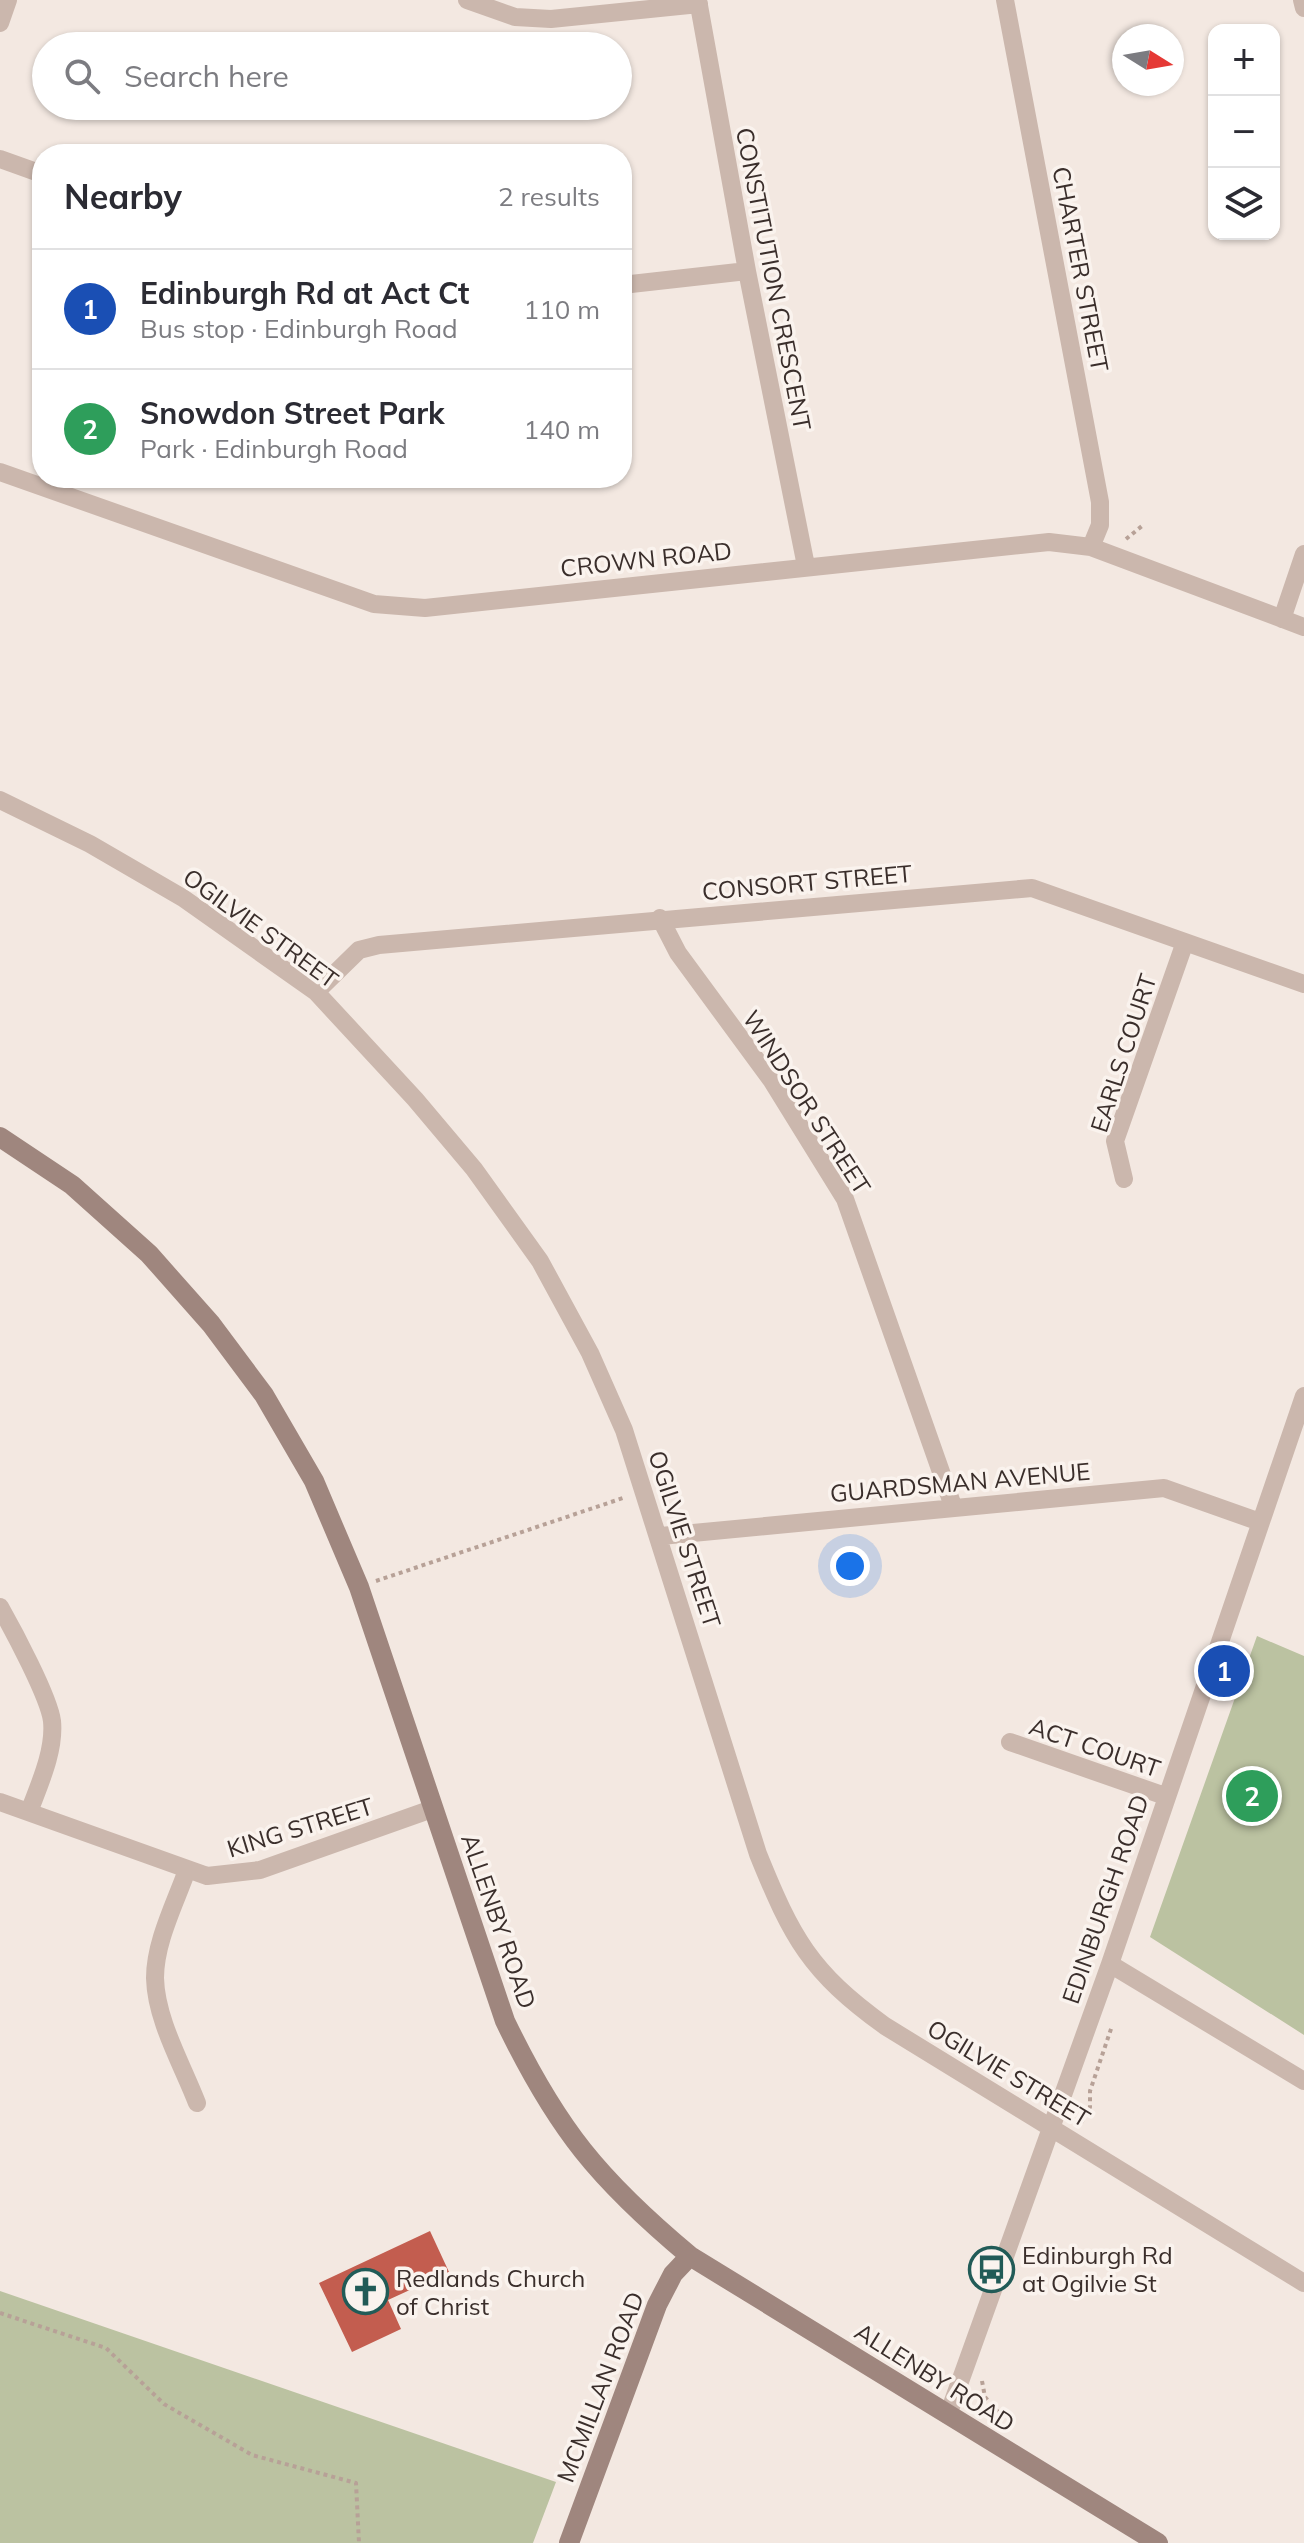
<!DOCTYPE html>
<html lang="en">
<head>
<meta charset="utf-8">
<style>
  :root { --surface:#fff; --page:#f2f2f3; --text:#2b2b33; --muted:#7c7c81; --line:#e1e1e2; --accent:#215b57 }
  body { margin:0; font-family:Mulish,sans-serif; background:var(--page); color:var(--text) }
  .controls { position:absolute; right:24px; top:24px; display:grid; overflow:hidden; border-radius:16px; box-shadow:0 2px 6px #0004 }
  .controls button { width:72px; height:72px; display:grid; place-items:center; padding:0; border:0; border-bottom:2px solid var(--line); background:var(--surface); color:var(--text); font:40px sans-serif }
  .compass { position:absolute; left:1112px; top:24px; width:72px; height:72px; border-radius:50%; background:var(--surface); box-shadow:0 2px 6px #0004; rotate:101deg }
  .you { position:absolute; left:850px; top:1566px; width:28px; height:28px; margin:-20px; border:6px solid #fff; border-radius:50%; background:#1a73e8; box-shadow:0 0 0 12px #1a73e833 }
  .badge { display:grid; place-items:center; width:52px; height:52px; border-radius:50%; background:var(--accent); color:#fff; font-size:26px; font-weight:700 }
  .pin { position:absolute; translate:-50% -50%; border:4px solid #fff; box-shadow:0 2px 8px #0006 }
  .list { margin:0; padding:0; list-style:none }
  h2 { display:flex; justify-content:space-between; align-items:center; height:104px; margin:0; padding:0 32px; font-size:34px }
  h2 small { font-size:26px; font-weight:400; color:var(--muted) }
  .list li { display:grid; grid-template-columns:52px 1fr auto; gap:24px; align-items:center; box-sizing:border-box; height:120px; padding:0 32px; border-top:2px solid var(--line) }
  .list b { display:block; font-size:30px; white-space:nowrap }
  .list p { margin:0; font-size:26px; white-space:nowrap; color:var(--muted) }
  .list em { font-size:26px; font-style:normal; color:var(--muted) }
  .icon { flex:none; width:44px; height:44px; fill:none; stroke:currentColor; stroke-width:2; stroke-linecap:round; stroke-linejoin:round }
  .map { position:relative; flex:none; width:1304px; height:2543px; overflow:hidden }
  .search { position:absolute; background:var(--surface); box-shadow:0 2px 6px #0004; left:32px; top:32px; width:600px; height:88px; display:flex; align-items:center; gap:20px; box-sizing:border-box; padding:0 28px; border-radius:44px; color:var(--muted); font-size:30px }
  .panel { position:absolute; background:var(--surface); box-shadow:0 2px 6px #0004; left:32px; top:144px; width:600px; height:344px; border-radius:32px }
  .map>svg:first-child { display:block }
  .green { fill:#bbc2a1 }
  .building { fill:#c35d4f }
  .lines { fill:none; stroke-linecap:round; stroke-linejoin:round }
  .path { stroke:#b7a197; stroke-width:4; stroke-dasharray:4 4; stroke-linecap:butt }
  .street { stroke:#cbb7ad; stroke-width:18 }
  .secondary { stroke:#9f867e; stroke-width:20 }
  .labels { text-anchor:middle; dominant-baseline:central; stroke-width:7; stroke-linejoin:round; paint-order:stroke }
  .street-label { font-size:24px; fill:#3a2e2b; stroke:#faf3ee }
  .poi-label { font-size:24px; fill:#3a2e2b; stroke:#faf3ee; text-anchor:start }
</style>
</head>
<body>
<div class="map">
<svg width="1304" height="2543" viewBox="0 0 1304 2543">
  <rect width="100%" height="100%" fill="#f3e8e1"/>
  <path class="green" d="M1257,1636L1304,1656V2035L1150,1937Z
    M0,2291L556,2482L533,2543H0Z"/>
  <path class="building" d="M430,2231L449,2272L388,2300L401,2329L352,2352L319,2283Z"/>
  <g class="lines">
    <path class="path" d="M1126,539L1142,526
      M376,1581L626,1497
      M1081,2123L1090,2107V2091L1112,2026
      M0,2313L106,2348L164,2404L252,2455L356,2483L359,2543
      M982,2381L985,2397L998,2412L994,2419"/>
    <path class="street" d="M467,0L515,17L551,19L699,4
      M698,0L747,271L806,566
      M1005,0L1100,502V525L1091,547
      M1302,0L1304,8
      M0,23L8,0
      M0,159L42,174
      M622,285L747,271
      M0,472L374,604L425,608L1049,542L1091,547L1304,627
      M1282,619L1304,554
      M0,800L90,844L183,898L316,992L415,1099L474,1169L540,1261L590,1353L624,1430L758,1854C792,1938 810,1972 885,2026L1304,2283
      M660,918L678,953L772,1081L845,1199L953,1506
      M316,992L359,950L379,945L1032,888L1304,984
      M1124,1179L1115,1141L1185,942
      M661,1536L1164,1488L1260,1522
      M0,1607C13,1630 49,1697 52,1721C55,1751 39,1785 29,1812
      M1010,1742L1165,1796
      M0,1802L207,1876L260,1870L432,1809
      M187,1870C175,1904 155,1942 155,1978C156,2020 182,2064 197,2103
      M1110,1964L1304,2081
      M948,2415L1110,1964L1304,1396"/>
    <path class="secondary" d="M0,1137L72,1185L149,1254L211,1324L264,1395L314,1481L359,1587L505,2021C557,2129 599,2180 690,2256L1158,2543
      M569,2543L657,2305L673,2274L690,2256"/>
  </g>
  <defs>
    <symbol id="bus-ring" viewBox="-11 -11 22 22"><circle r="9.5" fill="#faf3ee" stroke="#215b57" stroke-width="1.5"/><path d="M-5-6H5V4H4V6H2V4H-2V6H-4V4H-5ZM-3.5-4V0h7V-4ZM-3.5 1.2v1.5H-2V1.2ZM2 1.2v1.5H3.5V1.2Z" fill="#215b57"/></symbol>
    <symbol id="church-ring" viewBox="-11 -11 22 22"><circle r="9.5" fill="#faf3ee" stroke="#215b57" stroke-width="1.5"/><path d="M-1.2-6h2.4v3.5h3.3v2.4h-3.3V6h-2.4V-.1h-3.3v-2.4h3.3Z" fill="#215b57"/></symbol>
  </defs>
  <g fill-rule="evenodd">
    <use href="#bus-ring" x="966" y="2244" width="51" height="51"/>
    <use href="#church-ring" x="340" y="2266" width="51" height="51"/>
  </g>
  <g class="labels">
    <g class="street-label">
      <text transform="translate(1081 269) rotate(79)">CHARTER STREET</text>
      <text transform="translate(774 279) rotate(79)">CONSTITUTION CRESCENT</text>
      <text transform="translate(646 559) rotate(-6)">CROWN ROAD</text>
      <text transform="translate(807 882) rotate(-5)">CONSORT STREET</text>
      <text transform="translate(261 928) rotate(36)">OGILVIE STREET</text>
      <text transform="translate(1123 1053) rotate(-72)">EARLS COURT</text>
      <text transform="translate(807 1102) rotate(57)">WINDSOR STREET</text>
      <text transform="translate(960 1482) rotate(-5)">GUARDSMAN AVENUE</text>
      <text transform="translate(685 1539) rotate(72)">OGILVIE STREET</text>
      <text transform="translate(1095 1747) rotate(19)">ACT COURT</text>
      <text transform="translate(300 1827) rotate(-17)">KING STREET</text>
      <text transform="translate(1105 1899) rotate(-71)">EDINBURGH ROAD</text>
      <text transform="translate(499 1921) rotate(71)">ALLENBY ROAD</text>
      <text transform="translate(1009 2073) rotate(31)">OGILVIE STREET</text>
      <text transform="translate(935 2377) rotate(32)">ALLENBY ROAD</text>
      <text transform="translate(600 2387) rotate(-69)">MCMILLAN ROAD</text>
    </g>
    <g class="poi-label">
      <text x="1022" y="2255">Edinburgh Rd<tspan x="1022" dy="28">at Ogilvie St</tspan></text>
      <text x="396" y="2278">Redlands Church<tspan x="396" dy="28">of Christ</tspan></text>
    </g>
  </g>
</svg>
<div class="controls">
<button>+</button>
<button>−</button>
<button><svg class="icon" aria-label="layers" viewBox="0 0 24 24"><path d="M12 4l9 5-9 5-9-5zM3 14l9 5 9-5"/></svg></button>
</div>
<svg class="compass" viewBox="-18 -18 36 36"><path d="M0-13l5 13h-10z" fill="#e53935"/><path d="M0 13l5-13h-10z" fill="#7c7c81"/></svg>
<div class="you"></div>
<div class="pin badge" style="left:1224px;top:1671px;background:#1a4fb4">1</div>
<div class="pin badge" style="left:1252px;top:1796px;background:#2e9e5b">2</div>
<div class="search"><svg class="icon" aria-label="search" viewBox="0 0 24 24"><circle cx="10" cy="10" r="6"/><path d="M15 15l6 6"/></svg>Search here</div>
<section class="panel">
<h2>Nearby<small>2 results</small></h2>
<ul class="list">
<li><span class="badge" style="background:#1a4fb4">1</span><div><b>Edinburgh Rd at Act Ct</b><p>Bus stop · Edinburgh Road</p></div><em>110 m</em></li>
<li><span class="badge" style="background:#2e9e5b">2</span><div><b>Snowdon Street Park</b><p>Park · Edinburgh Road</p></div><em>140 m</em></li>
</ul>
</section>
</div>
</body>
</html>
